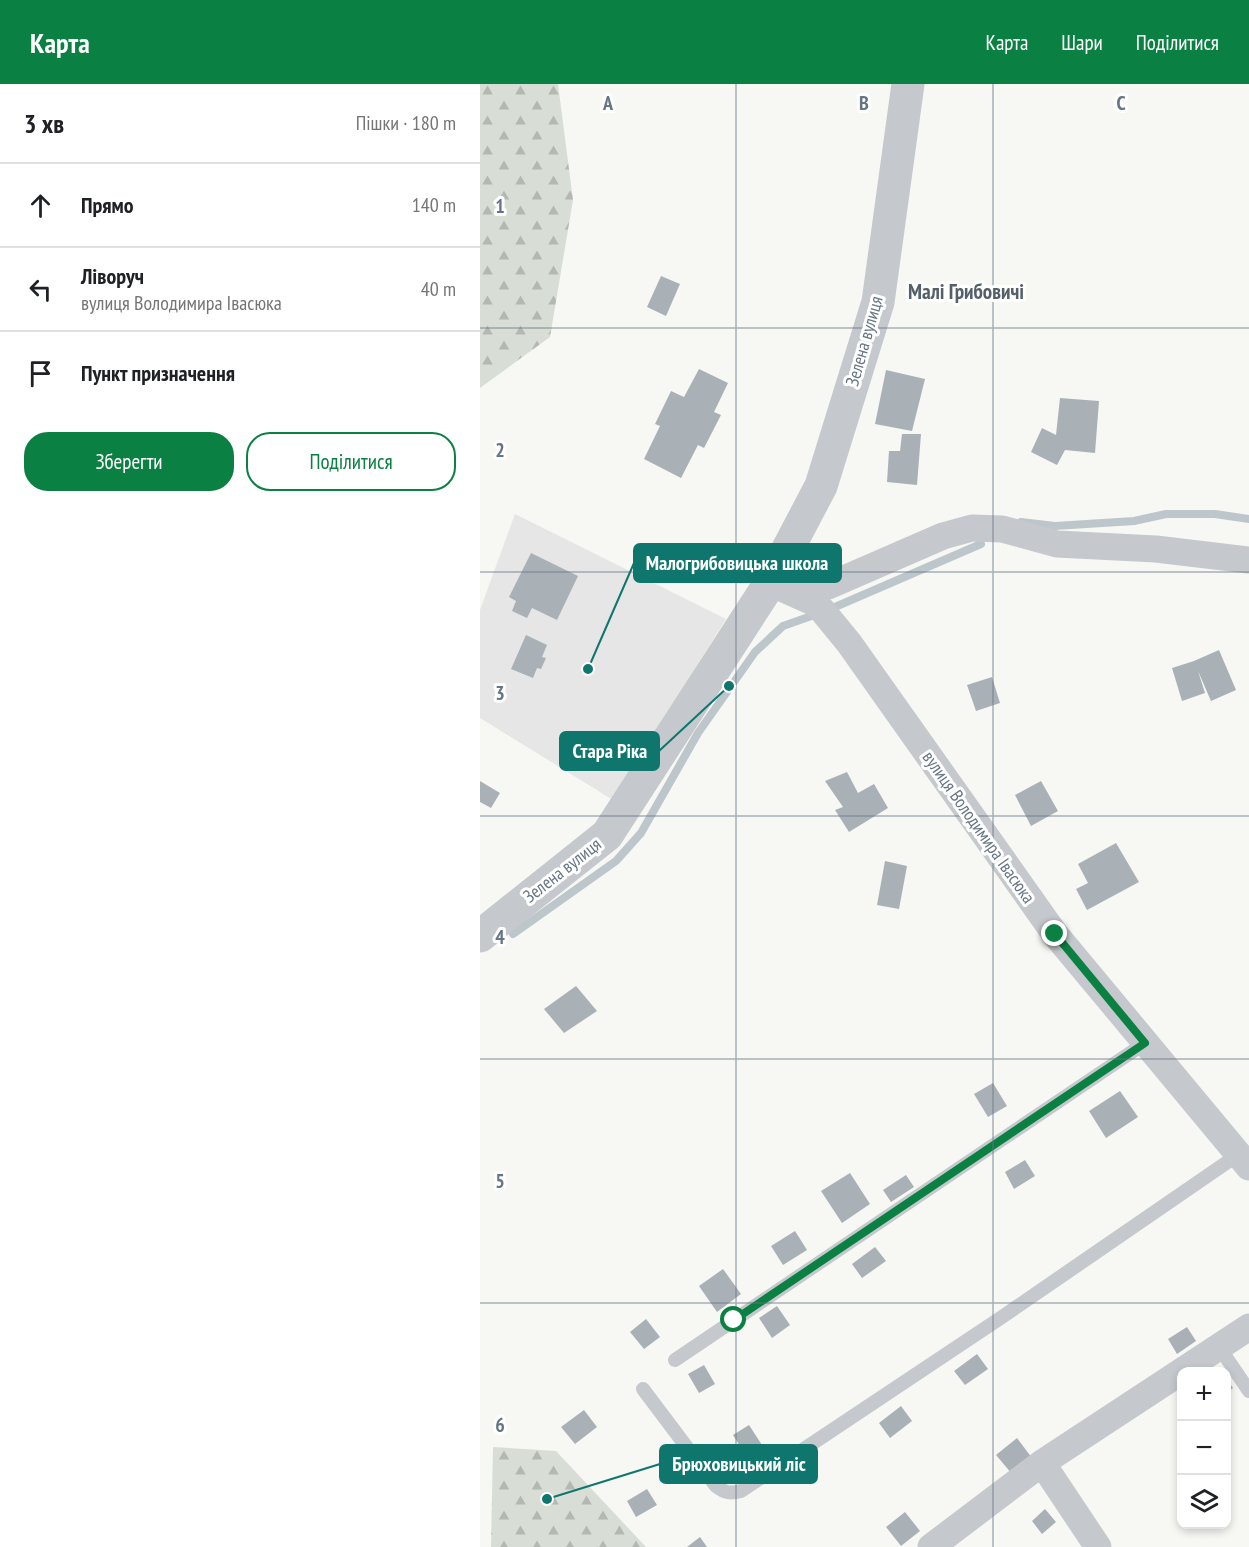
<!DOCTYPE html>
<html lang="uk">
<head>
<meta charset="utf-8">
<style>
  :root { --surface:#fff; --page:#f2f2f2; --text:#202124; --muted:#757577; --line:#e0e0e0; --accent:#0b8043 }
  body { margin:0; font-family:"PT Sans Narrow",sans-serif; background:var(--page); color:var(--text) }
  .controls { position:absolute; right:18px; bottom:18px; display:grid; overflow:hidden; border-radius:12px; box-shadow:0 3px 9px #0003 }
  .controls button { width:54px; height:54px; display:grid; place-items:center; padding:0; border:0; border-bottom:2px solid var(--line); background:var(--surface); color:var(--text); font:30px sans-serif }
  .stop { position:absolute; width:18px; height:18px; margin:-14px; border:4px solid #0b8043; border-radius:50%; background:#fff }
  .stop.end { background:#0b8043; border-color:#fff; box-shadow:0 2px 6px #0008 }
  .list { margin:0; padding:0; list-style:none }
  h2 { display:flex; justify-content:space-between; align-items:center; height:78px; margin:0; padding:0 24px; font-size:26px }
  h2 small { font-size:20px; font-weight:400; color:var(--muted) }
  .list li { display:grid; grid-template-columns:39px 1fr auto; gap:18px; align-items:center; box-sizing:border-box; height:84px; padding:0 24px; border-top:2px solid var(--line) }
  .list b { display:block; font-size:22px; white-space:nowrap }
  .list p { margin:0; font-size:20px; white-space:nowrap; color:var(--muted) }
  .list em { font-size:20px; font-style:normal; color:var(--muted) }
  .actions { display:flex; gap:12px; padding:18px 24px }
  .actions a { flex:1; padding:14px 0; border:2px solid var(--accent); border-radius:24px; text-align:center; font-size:21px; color:var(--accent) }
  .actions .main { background:var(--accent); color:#fff }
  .icon { flex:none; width:33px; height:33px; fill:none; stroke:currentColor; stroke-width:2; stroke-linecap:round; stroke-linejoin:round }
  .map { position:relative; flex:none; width:769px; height:1463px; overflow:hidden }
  header { display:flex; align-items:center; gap:36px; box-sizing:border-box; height:84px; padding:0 30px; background:var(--accent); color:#fff }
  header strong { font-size:28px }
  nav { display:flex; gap:33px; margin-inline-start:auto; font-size:21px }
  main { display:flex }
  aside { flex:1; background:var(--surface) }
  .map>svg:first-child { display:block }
  .built { fill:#e5e6e5 }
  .forest { fill:url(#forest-firs) }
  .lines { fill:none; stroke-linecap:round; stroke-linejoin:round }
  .stream { stroke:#bcc6cb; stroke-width:8 }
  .building { fill:#a9b1b7 }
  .service { stroke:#c5c8cc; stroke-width:14 }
  .minor { stroke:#c5c8cc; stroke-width:27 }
  .tertiary { stroke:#c5c8cc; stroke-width:33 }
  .route { stroke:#0b8043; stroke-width:8 }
  .grid { fill:none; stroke:#667585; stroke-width:1.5; stroke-opacity:0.55 }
  .labels { text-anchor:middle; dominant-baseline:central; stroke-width:6; stroke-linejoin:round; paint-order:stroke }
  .street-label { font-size:18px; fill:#667585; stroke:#fff }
  .quarter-label { font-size:21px; font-weight:bold; fill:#545f6a; stroke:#fff }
  .grid-label { font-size:20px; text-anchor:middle; font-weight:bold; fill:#667585; stroke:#fff; stroke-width:6; stroke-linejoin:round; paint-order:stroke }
  .leader { fill:none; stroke:#0f766e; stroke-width:2 }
  .callout-dot { fill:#0f766e; stroke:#fff; stroke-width:2 }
  .callout { fill:#0f766e; stroke:#0f766e; stroke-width:2 }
  .callout-label { font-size:20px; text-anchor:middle; font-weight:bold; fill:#fff }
</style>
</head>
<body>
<header>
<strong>Карта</strong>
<nav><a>Карта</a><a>Шари</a><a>Поділитися</a></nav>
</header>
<main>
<aside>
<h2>3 хв<small>Пішки · 180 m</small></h2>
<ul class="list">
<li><svg class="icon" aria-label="ahead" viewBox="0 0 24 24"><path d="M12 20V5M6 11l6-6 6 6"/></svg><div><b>Прямо</b></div><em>140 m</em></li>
<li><svg class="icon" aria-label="left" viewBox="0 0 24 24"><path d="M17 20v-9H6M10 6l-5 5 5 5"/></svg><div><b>Ліворуч</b><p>вулиця Володимира Івасюка</p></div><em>40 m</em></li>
<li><svg class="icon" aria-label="arrive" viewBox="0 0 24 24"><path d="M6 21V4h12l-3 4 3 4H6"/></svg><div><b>Пункт призначення</b></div></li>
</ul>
<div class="actions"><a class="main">Зберегти</a><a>Поділитися</a></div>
</aside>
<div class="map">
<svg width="769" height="1463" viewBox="0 0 769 1463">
  <defs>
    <pattern id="forest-firs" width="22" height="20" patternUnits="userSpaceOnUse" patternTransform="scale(1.5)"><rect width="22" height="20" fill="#d8ded5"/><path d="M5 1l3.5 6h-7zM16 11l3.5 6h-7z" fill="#b3b9b2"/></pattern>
  </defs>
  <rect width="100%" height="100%" fill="#f7f7f4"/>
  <path class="built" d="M35,430L246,535L133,716L0,634V526Z"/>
  <path class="forest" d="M0,0H78L93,116L70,253L0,304Z
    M13,1363L76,1367L166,1463H11Z"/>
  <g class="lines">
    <path class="stream" d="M541,438L575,442L654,437L686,430H735L769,435
      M348,526L501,460
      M33,850L136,777L161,749L218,649L275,568L303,542L337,530"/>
  </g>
  <path class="building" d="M181,192L200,200L186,232L167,223Z
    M219,285L248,299L234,328L241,331L224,364L218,361L201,394L164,375L180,342L175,340L191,307L204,313Z
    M406,286L445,295L432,347L395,340Z
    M580,314L619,317L615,369L585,366L577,381L551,368L562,344L576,351Z
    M422,350H441L437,401L407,398L409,367H420Z
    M51,469L98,492L77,536L52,524L47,534L32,527L36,517L29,513Z
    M46,551L67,561L62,573L66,574L61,585L57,584L53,594L31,585Z
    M739,566L756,606L731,617L718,587L725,609L702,617L692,584L714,577Z
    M512,593L520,619L496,627L487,601Z
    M367,688L378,709L394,700L408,724L369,748L355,726L363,723L345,697Z
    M0,697L20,709L11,724L0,718Z
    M561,697L578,727L551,742L535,711Z
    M636,759L659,798L607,826L596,805L608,799L598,780Z
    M405,777L427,782L419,825L397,821Z
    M96,902L117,927L84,949L64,925Z
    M513,999L527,1022L508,1033L494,1010Z
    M640,1007L658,1033L626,1054L609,1027Z
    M545,1076L555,1092L534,1105L525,1088Z
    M370,1089L390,1120L362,1139L341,1107Z
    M426,1091L434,1103L411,1118L403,1106Z
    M315,1147L327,1166L303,1181L291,1162Z
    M395,1163L406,1177L382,1194L372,1180Z
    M243,1185L261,1210L237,1228L219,1202Z
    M297,1222L310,1241L292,1254L279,1234Z
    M166,1235L180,1253L164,1265L150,1248Z
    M707,1243L716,1257L697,1270L688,1255Z
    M497,1270L508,1285L485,1301L474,1287Z
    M224,1281L235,1300L219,1309L208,1290Z
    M746,1294L753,1304L746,1309Z
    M421,1322L432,1337L410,1354L399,1339Z
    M104,1326L117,1343L95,1360L81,1343Z
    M269,1341L282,1361L266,1372L253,1351Z
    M537,1354L552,1374L532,1390L516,1371Z
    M167,1405L177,1421L156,1433L147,1417Z
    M565,1425L576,1438L562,1450L552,1437Z
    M425,1428L440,1447L421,1462L406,1443Z
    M220,1453L227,1463H207Z"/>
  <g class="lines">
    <path class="service" d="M739,1263L769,1307
      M195,1276L665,959
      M163,1305L236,1402C245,1409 250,1410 261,1407L522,1233L762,1068"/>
    <path class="minor" d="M290,499L337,520L369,559L575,850L769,1083
      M307,500L348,502L463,452L492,444L522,445L577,460L676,465L769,476
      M562,1379L618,1463
      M451,1463L562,1379L769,1243"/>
    <path class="tertiary" d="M0,852L127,751L290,499L341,402L398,218L428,0"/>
  </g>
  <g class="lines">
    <path class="route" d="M254,1236L665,959L575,850"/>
  </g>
  <path class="grid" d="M256,0V1463M513,0V1463M0,244H769M0,488H769M0,732H769M0,975H769M0,1219H769"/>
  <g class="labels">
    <g class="street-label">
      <text transform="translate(384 257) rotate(-74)">Зелена вулиця</text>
      <text transform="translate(499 743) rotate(55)">вулиця Володимира Івасюка</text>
      <text transform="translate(82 786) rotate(-38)">Зелена вулиця</text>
    </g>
    <g class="quarter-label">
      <text x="486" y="207">Малі Грибовичі</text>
    </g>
  </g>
  <g class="grid-label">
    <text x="128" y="26">A</text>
    <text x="384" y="26">B</text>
    <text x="641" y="26">C</text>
    <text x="20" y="129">1</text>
    <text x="20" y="373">2</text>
    <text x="20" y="616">3</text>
    <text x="20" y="860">4</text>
    <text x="20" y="1104">5</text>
    <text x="20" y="1348">6</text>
  </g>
  <path class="leader" d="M108 585L154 479M249 602L179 667M67 1415L180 1380"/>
  <g class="callout-dot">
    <circle cx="108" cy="585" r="6"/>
    <circle cx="249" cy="602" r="6"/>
    <circle cx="67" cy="1415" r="6"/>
  </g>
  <g class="callout">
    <rect x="154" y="460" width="207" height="38" rx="6"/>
    <rect x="80" y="648" width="99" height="38" rx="6"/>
    <rect x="180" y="1361" width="157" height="38" rx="6"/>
  </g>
  <g class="callout-label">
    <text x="257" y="486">Малогрибовицька школа</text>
    <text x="130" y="674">Стара Ріка</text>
    <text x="259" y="1387">Брюховицький ліс</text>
  </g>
</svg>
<div class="controls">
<button>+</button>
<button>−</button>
<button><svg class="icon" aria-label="layers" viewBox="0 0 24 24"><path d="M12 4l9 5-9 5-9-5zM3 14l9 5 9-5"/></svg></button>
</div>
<div class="stop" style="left:254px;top:1236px"></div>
<div class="stop end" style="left:575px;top:850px"></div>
</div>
</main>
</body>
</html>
